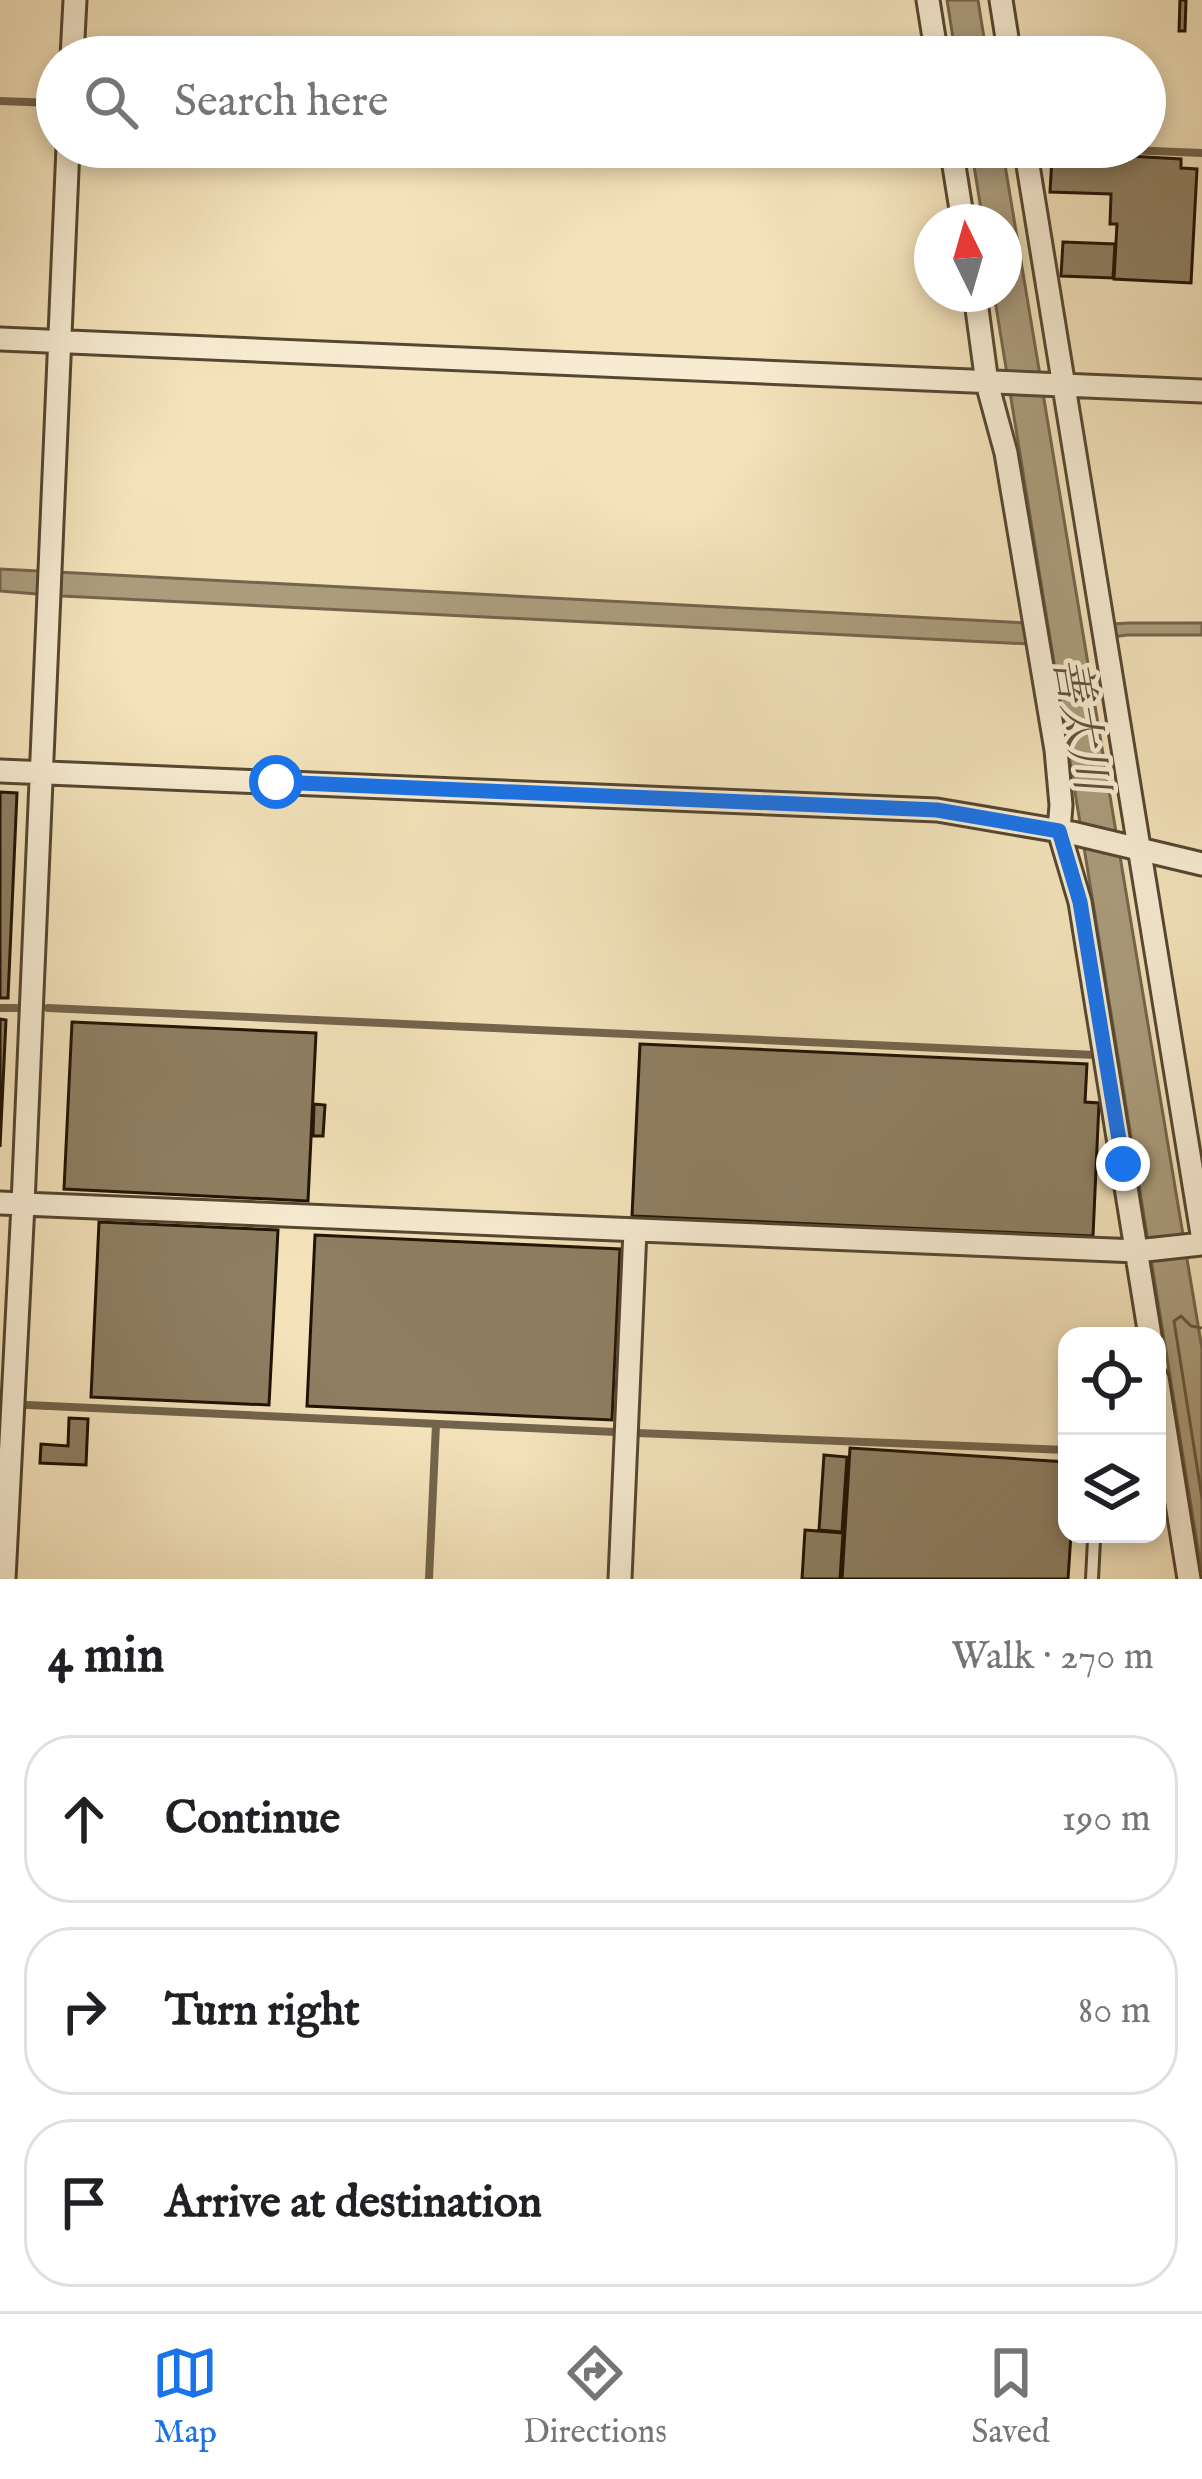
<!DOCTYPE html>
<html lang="en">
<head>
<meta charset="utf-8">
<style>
  :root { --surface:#fff; --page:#f2f2f2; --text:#202124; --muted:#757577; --line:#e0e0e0; --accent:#1a73e8 }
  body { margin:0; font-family:"IM FELL English","Noto Serif JP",serif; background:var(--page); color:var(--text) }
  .controls { position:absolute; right:36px; bottom:36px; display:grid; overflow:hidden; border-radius:24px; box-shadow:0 6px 18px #0003 }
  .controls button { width:108px; height:108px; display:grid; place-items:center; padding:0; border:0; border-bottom:3px solid var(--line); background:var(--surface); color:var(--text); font:60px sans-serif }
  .compass { position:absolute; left:914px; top:204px; width:108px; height:108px; border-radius:50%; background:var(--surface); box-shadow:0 6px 18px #0003; rotate:355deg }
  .stop { position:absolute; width:36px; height:36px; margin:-27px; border:9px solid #1a73e8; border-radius:50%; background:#fff }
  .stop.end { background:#1a73e8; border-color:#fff; box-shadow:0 3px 12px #0008 }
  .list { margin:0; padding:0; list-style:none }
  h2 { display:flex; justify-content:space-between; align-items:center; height:156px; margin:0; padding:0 48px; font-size:51px }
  h2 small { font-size:39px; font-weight:400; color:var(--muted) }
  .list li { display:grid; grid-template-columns:78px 1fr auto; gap:36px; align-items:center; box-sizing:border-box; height:168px; margin:0 24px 24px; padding:0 24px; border:3px solid var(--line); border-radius:48px }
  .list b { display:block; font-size:45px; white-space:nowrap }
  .list em { font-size:39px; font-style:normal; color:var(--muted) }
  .icon { flex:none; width:66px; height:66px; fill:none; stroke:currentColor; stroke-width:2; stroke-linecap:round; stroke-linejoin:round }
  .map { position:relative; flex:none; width:1202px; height:1579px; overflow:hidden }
  .search { position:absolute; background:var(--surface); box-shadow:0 6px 18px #0003; left:36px; right:36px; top:36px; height:132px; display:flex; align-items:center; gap:30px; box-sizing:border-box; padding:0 42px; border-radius:66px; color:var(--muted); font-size:45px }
  .sheet { height:732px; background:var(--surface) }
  nav { display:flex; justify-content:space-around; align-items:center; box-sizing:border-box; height:168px; border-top:3px solid var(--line); background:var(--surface); font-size:33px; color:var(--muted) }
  nav a { display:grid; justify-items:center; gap:6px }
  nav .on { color:var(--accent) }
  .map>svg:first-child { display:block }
  .water { fill:#ab9c7c; stroke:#73654c; stroke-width:3 }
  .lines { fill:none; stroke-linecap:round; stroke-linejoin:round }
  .shore { stroke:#665840; stroke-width:3 }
  .stream { stroke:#73654c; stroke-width:8 }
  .building { fill:#8e7f62; stroke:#201303; stroke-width:3 }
  .service-casing { stroke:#554731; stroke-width:16 }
  .minor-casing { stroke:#554731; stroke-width:27 }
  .service { stroke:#f7ecd2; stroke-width:10 }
  .minor { stroke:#f7ecd2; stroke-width:21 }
  .route { stroke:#1a73e8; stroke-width:15 }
  .labels { text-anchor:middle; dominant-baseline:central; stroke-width:9; stroke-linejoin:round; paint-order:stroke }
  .water-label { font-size:45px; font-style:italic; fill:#5f5139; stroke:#f7ecd2 }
</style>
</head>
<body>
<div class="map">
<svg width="1202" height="1579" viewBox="0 0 1202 1579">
  <rect width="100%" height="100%" fill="#f3e2ba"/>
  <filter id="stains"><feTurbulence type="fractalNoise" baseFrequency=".00167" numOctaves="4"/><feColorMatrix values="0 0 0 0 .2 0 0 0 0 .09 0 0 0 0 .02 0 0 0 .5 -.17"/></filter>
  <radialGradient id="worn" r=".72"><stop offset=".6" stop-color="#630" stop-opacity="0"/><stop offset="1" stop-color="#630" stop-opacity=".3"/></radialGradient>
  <path class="water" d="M947,0H978L987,57H956Z
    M971,147H1002L1202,1349V1573L994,294H1004V222H983Z
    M0,569L1027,623L1030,644L62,596L0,591Z
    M1129,623H1202V635H1127L1097,639L1096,625Z"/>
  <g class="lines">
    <path class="shore" d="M1202,1328L1191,1326L1181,1316L1174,1321L1202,1498"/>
    <path class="stream" d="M0,101L54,103
      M1055,147L1202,153
      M0,1008H16
      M48,1008L1096,1055
      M27,1405L615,1432
      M637,1433L1067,1450
      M429,1579L436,1424"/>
  </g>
  <path class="building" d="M1180,0H1186L1185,31H1179Z
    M1128,156L1181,159V168L1197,169L1191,283L1114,279L1117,224H1110L1111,194L1050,192L1052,157L1128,160Z
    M1063,242L1115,244L1113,278L1061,276Z
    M0,792L17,793L8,998H0Z
    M0,1019L6,1020L0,1147Z
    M72,1022L316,1033L308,1201L64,1189Z
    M640,1044L1087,1064L1085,1102L1099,1103L1093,1236L632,1216Z
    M314,1104L325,1105L323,1136H313Z
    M99,1222L278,1230L269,1405L91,1397Z
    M315,1235L620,1249L612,1420L307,1406Z
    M69,1418L88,1419L86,1465L40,1463L41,1444L68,1446Z
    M850,1448L1067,1462V1534H1071L1068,1579H842Z
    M824,1455L847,1457L842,1532L819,1530Z
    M1157,1466H1164L1163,1504H1157Z
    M805,1530L843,1533L840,1579H802Z"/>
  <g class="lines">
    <defs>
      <path id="service" d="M1092,1579L1094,1540"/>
      <path id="minor" d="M928,0L937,57
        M1001,0L1010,57
        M72,57L75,0
        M951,147L963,222
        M1025,147L1202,1234
        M975,294L987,383L1006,453L1056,750L1061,805L1059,831L1080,902L1150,1336
        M0,339L1202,391
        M0,771L937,810L1072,833L1202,864
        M0,1203L23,1204L68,147
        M1157,1378L1189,1579
        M4,1579L23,1204L1137,1251L1202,1244
        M620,1579L635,1230"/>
    </defs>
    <use href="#service" class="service-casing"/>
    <use href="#minor" class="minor-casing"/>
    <use href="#service" class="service"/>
    <use href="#minor" class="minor"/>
  </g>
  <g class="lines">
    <path class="route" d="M276,782L937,810L1059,831L1080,902L1123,1164"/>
  </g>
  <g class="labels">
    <g class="water-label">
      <text transform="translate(1079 724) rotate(80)">善太川</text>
    </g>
  </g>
  <rect width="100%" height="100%" filter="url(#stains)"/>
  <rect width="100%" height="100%" fill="url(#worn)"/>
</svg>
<div class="controls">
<button><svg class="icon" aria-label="locate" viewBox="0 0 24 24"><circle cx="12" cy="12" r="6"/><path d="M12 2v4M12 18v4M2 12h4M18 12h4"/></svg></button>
<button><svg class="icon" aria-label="layers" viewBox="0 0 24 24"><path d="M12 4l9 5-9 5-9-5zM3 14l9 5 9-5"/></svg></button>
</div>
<svg class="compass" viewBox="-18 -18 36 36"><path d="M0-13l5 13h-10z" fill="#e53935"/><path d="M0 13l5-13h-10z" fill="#757577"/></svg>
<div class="stop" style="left:276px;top:782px"></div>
<div class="stop end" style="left:1123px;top:1164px"></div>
<div class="search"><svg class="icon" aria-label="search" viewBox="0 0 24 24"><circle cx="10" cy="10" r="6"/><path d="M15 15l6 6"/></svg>Search here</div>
</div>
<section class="sheet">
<h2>4 min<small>Walk · 270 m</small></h2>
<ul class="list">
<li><svg class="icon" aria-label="ahead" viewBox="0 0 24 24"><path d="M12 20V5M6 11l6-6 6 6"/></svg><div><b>Continue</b></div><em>190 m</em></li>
<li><svg class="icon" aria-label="right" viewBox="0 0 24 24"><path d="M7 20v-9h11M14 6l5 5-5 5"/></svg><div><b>Turn right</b></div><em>80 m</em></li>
<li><svg class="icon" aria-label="arrive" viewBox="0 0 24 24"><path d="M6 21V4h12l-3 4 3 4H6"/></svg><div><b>Arrive at destination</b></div></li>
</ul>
</section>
<nav>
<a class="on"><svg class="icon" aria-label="map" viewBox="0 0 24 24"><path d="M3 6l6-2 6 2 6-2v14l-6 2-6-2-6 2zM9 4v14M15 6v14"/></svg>Map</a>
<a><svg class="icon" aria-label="directions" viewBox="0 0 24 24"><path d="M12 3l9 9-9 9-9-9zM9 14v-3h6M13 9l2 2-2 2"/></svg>Directions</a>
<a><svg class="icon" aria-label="saved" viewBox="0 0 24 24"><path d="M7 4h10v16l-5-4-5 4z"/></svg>Saved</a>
</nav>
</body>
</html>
